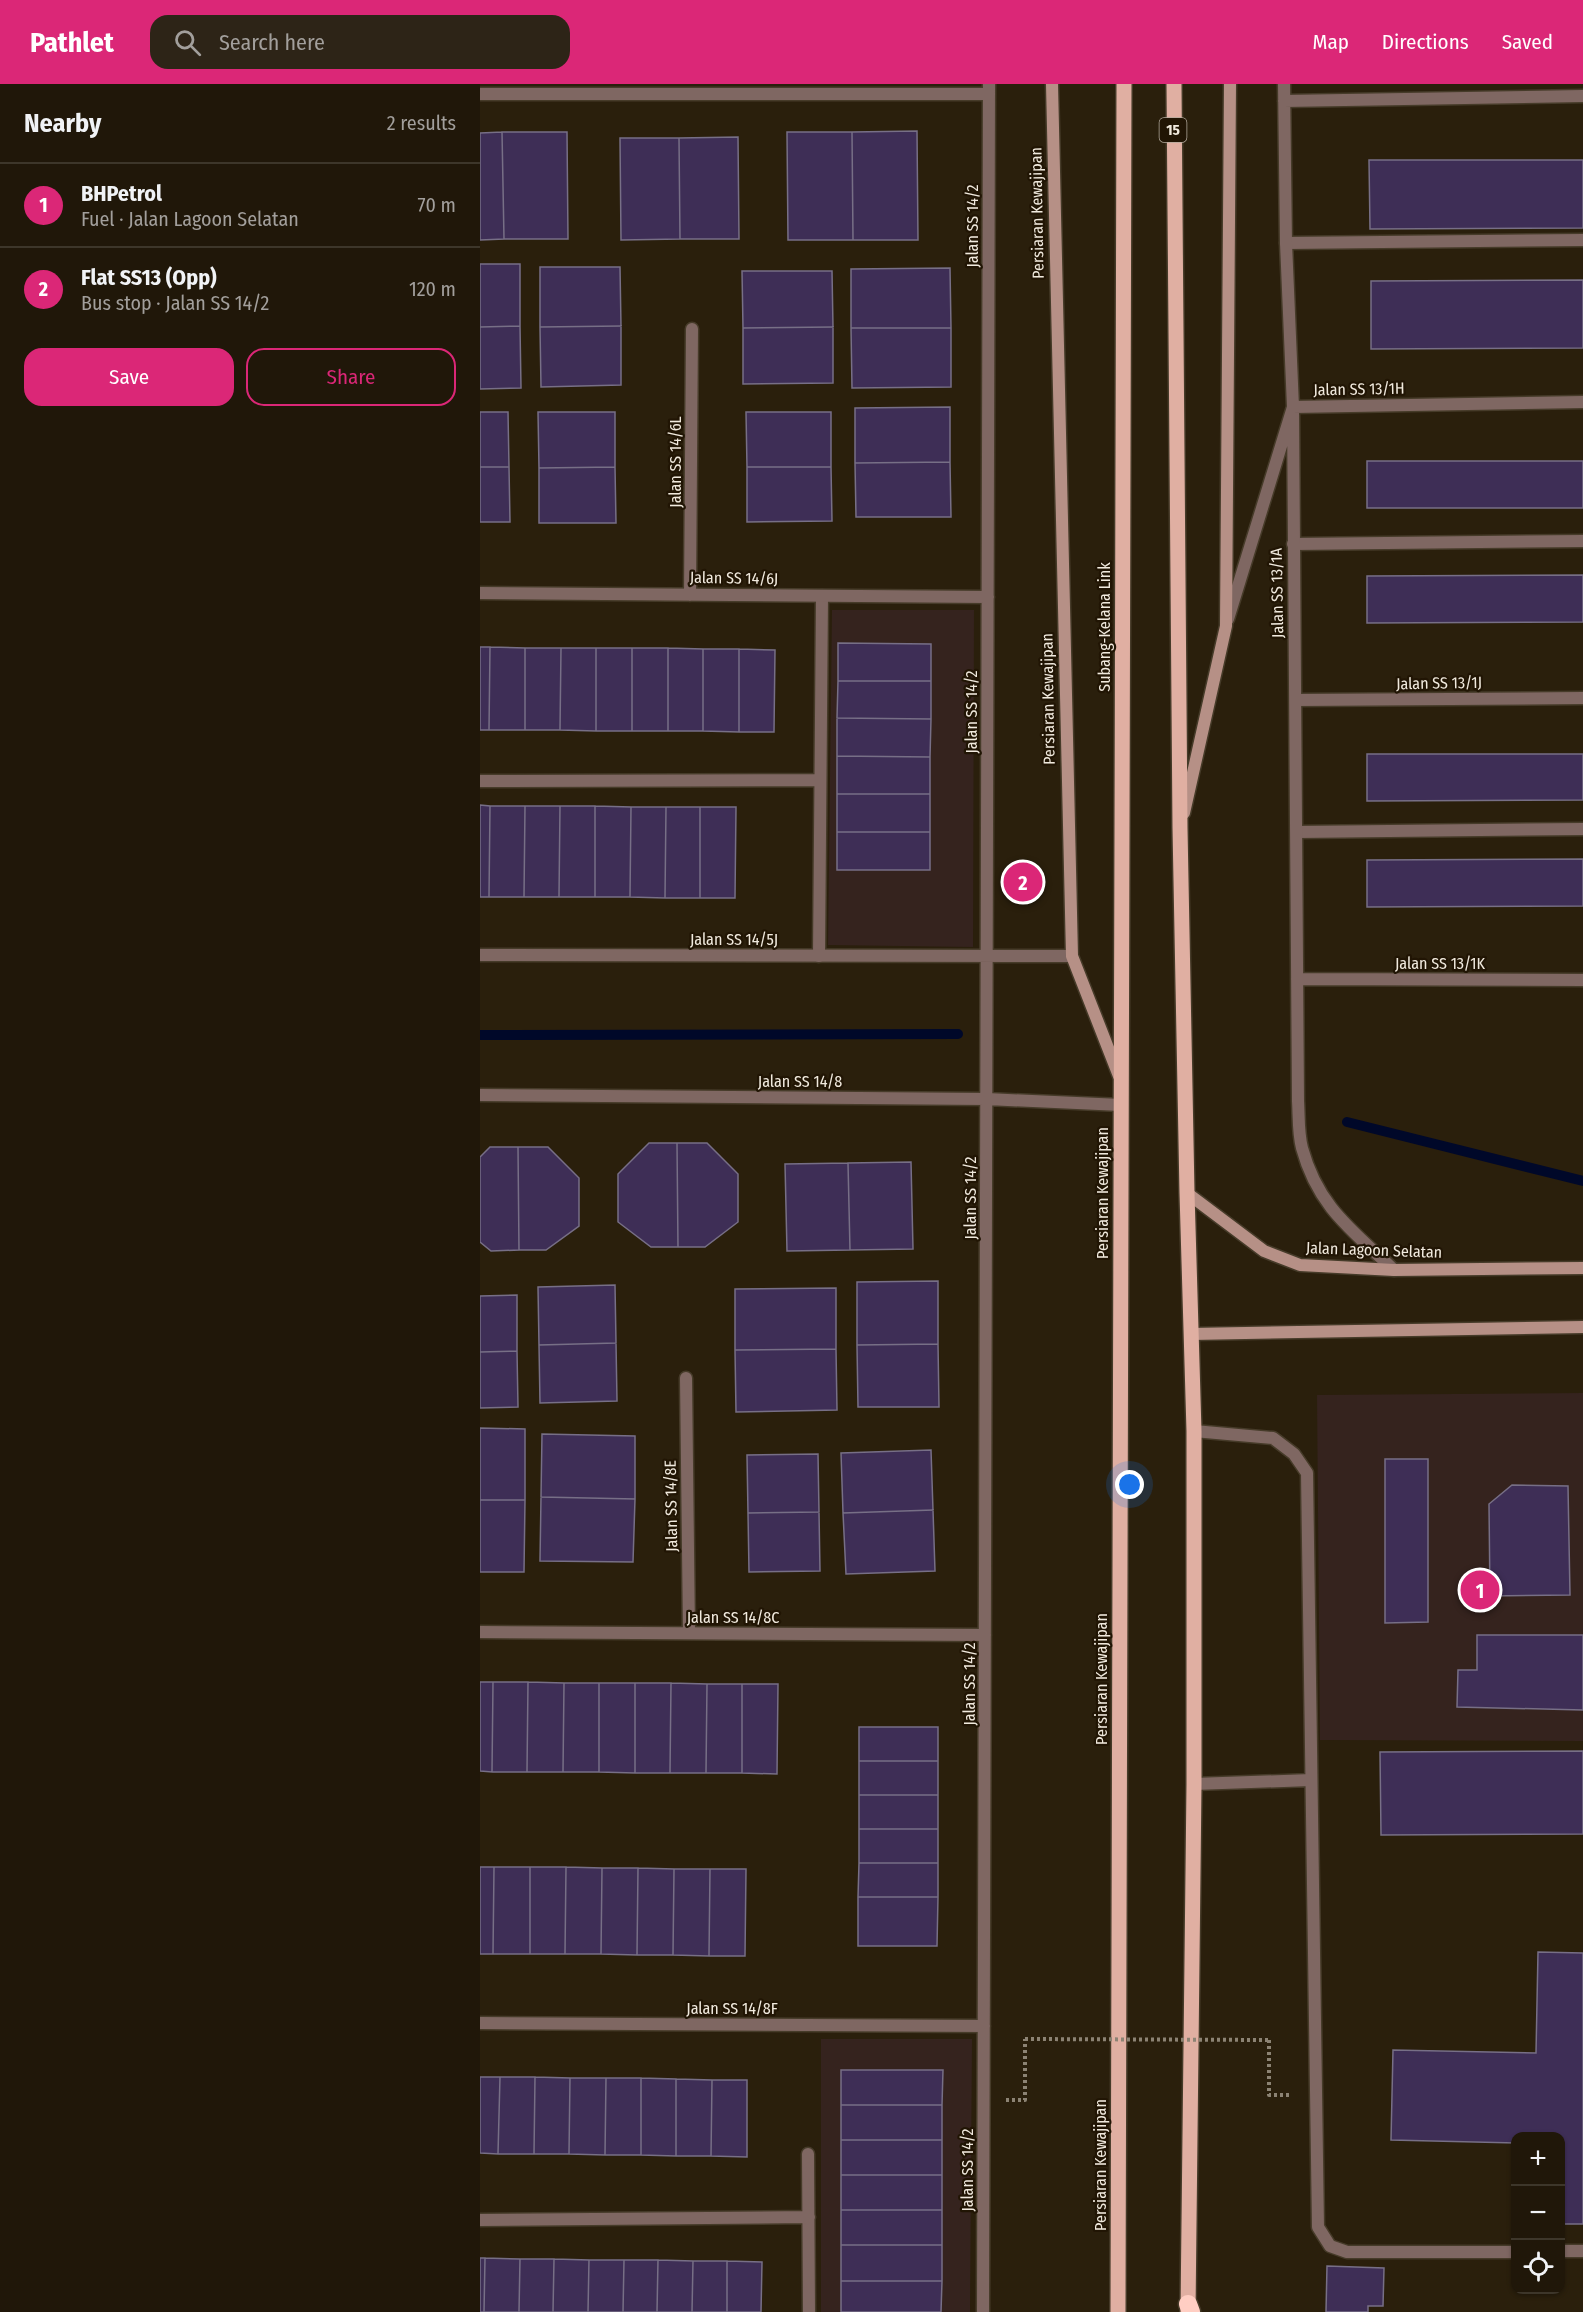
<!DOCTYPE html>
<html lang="en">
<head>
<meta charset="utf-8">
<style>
  :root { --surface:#201709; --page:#2d2417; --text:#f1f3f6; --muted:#a29f9c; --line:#3d362a; --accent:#db2777 }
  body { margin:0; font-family:"Fira Sans Condensed",sans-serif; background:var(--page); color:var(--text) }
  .controls { position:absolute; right:18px; bottom:18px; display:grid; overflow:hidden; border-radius:12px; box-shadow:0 2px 4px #0004 }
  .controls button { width:54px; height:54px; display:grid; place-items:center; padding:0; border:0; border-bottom:2px solid var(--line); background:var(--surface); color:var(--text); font:30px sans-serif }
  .you { position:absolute; left:650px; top:1401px; width:21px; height:21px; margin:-15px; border:4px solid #fff; border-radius:50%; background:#1a73e8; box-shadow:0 0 0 9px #1a73e833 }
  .badge { display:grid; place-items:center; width:39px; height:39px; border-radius:50%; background:var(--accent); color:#fff; font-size:20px; font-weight:700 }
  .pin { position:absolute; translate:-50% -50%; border:3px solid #fff; box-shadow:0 2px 6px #0006 }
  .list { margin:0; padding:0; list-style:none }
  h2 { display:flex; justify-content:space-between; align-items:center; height:78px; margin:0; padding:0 24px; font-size:26px }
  h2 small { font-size:20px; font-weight:400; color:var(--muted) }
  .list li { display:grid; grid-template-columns:39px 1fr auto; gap:18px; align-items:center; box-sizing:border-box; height:84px; padding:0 24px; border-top:2px solid var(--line) }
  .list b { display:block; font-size:22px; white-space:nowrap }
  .list p { margin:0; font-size:20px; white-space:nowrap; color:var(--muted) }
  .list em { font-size:20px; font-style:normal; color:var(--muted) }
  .actions { display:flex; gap:12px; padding:18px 24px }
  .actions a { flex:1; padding:14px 0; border:2px solid var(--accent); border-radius:18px; text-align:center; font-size:21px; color:var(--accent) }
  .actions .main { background:var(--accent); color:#fff }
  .icon { flex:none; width:33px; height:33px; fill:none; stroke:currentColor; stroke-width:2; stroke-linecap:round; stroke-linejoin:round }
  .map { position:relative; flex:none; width:1103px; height:2228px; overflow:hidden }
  header { display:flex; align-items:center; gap:36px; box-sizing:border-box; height:84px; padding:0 30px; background:var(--accent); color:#fff }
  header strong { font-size:28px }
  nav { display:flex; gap:33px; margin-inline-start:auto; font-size:21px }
  .search { width:420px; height:54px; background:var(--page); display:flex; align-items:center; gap:15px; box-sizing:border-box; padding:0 21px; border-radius:18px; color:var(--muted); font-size:22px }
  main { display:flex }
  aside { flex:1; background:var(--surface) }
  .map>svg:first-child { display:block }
  .commercial { fill:#35231e }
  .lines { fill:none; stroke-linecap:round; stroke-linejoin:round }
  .stream { stroke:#000829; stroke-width:10 }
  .building { fill:#3e2e56; stroke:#776f86; stroke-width:1.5 }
  .service-casing { stroke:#463b29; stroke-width:15 }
  .minor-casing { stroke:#463b29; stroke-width:15 }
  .secondary-casing { stroke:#463b29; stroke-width:15 }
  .primary-casing { stroke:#463b29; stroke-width:18 }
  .motorway-casing { stroke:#463b29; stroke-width:21 }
  .path { stroke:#8c8374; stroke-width:4; stroke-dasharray:3 3; stroke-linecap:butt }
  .service { stroke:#7f6762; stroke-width:12 }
  .minor { stroke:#7f6762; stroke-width:12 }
  .secondary { stroke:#b69086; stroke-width:12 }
  .primary { stroke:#e0afa2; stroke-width:15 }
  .motorway { stroke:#ffcec3; stroke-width:18 }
  .path-bridge { stroke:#8c8374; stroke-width:4; stroke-dasharray:3 3; stroke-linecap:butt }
  .labels { text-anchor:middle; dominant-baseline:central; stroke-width:4.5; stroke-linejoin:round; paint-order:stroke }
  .shield { fill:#211504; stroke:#b3aa9d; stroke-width:1.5 }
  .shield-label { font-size:15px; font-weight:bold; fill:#f1eade }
  .street-label { font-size:16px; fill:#f1eade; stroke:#211504 }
</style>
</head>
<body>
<header>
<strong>Pathlet</strong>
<div class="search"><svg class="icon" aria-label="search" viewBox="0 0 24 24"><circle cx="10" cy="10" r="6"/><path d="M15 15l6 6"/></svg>Search here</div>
<nav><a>Map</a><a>Directions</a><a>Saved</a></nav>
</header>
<main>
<aside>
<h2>Nearby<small>2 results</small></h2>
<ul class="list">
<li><span class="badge">1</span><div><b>BHPetrol</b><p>Fuel · Jalan Lagoon Selatan</p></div><em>70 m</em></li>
<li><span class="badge">2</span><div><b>Flat SS13 (Opp)</b><p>Bus stop · Jalan SS 14/2</p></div><em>120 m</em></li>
</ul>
<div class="actions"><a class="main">Save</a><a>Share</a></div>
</aside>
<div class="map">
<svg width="1103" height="2228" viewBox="0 0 1103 2228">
  <rect width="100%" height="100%" fill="#2a1f0c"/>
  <path class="commercial" d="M352,526H494L493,863L348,861Z
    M1103,1309V1657L840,1656L837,1311Z
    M341,1955H492L490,2228H341Z"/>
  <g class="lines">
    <path class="stream" d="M0,951L478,950
      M867,1038L1103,1097"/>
  </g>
  <path class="building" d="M437,47L438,156H373L372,48Z
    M22,48H87L88,155H24Z
    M22,48L24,155L0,156V49Z
    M307,48H372L373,156H308Z
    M258,53L259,155H200L199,54Z
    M140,54H199L200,155L141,156Z
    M889,76H1103V144L890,145Z
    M0,180H40V242L0,243Z
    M60,183H140L141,242L60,243Z
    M470,184L471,244H371V185Z
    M262,187H352L353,243L263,244Z
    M1103,196V264L891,265V197Z
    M40,242L41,304L0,305V243Z
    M141,242V301L61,303L60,243Z
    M353,243V299L263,300V244Z
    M371,244H471V303L372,304Z
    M470,323V378L375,379V324Z
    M0,328H28L29,383H0Z
    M58,328H135V383L59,384Z
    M266,328H351V383H267Z
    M887,377H1103V424H887Z
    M470,378L471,433H376L375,379Z
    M0,383H29L30,438H0Z
    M135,383L136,439H59V384Z
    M267,383H351L352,437L267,438Z
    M1103,491V538L887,539V492Z
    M358,559L451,560V597H358Z
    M0,563H10L9,646H0Z
    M10,563L45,564V646H9Z
    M45,564H81L80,646H45Z
    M81,564H116V647L80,646Z
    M116,564H152V647H116Z
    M152,564H188V647H152Z
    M188,564L223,565V647H188Z
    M223,565H259V648L223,647Z
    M259,565L295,566L294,648H259Z
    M358,597H451V635L357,634Z
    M357,634L451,635L450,673L357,672Z
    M887,670H1103V716L887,717Z
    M357,672L450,673V710H357Z
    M357,710H450V748H357Z
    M0,721L10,722L9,813H0Z
    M10,722H45L44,813H9Z
    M45,722H80L79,813H44Z
    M80,722H115V813H79Z
    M115,722L151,723L150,813H115Z
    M151,723H186L185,814L150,813Z
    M186,723H220V814H185Z
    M220,723H256L255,814H220Z
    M357,748H450V786H357Z
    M1103,775V822L887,823V776Z
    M169,1059H197L198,1163H171L138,1138V1090Z
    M197,1059H227L258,1090V1138L225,1163H198Z
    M10,1063H38L39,1166L11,1167L0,1158V1073Z
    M38,1063H68L99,1094V1142L66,1166H39Z
    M431,1078L433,1165L370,1166L368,1079Z
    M368,1079L370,1166L307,1167L305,1080Z
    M458,1197V1260L377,1261V1198Z
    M135,1201L136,1259L59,1261L58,1203Z
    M356,1204V1265L255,1266V1205Z
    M37,1211V1267L0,1268V1212Z
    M136,1259L137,1317L60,1319L59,1261Z
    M458,1260L459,1323H378L377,1261Z
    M356,1265L357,1326L256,1328L255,1266Z
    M37,1267L38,1323L0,1324V1268Z
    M0,1344L45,1345V1416H0Z
    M62,1350L155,1352V1415L61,1413Z
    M451,1366L453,1426L363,1429L361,1369Z
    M338,1370L339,1428L268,1429L267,1371Z
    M905,1375H948V1538L905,1539Z
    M1032,1401L1088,1402L1090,1511L1010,1512L1009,1420Z
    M61,1413L155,1415L153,1478L60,1477Z
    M0,1416H45L44,1488H0Z
    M453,1426L455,1487L366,1490L363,1429Z
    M339,1428L340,1487L269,1488L268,1429Z
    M997,1551H1103V1626L977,1623L978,1586H997Z
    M0,1598H13L12,1688L0,1687Z
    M13,1598H48L47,1688H12Z
    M48,1598L84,1599L83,1688H47Z
    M84,1599H119V1688H83Z
    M119,1599H155V1689L119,1688Z
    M155,1599H191L190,1689H155Z
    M191,1599L227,1600L226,1689H190Z
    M227,1600H262V1689H226Z
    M262,1600H298L297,1690L262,1689Z
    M379,1643H458V1677H379Z
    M1103,1667V1750L901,1751L900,1668Z
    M379,1677H458V1711H379Z
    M379,1711H458V1745H379Z
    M379,1745H458V1779H379Z
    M379,1779H458V1813H378Z
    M0,1783H14L13,1870H0Z
    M14,1783H50V1870H13Z
    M50,1783H86L85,1870H50Z
    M86,1783L122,1784L121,1870H85Z
    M122,1784H158L157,1871L121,1870Z
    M158,1784L194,1785L193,1871H157Z
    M194,1785H230L229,1872L193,1871Z
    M230,1785H266L265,1872H229Z
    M378,1813H458L457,1862H378Z
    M1058,1868L1103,1869V2140H1080V2052H1036V2059L911,2056L913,1966L1056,1969Z
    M361,1986H463L462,2021H361Z
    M0,1993H20L18,2070L0,2069Z
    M20,1993H55L54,2070H18Z
    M55,1993L90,1994L89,2070H54Z
    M90,1994H126L125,2071L89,2070Z
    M126,1994H161V2071H125Z
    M161,1994L196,1995V2072L161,2071Z
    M196,1995L232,1996L231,2072H196Z
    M232,1996H267V2073L231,2072Z
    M361,2021H462V2056H361Z
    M361,2056H462V2091H361Z
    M361,2091H462V2126H361Z
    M361,2126H462V2161H361Z
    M361,2161H462V2197H361Z
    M0,2174H5L4,2228H0Z
    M5,2174L40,2175L39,2228H4Z
    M40,2175H74L73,2228H39Z
    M74,2175L109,2176L108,2228H73Z
    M109,2176H144L143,2228H108Z
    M144,2176H178L177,2228H143Z
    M178,2176L213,2177L212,2228H177Z
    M213,2177H247V2228H212Z
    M247,2177L282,2178L281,2228H247Z
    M847,2182L904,2184L903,2222H888V2228H846Z
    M361,2197H462L461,2228H361Z"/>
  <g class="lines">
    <defs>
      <path id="service" d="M806,159L1103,156
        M813,460L1103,457
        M0,697L340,696
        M817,748L1103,745
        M339,872L342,512
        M714,1347L793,1354L814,1370L827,1389L838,2143L850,2162L867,2168H1036
        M714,1700L831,1696
        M328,2070L329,2228
        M0,2136L329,2133
        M1080,2167H1103"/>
      <path id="minor" d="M804,0L806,159L813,323L818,1017C819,1032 818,1049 822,1064C838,1123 872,1146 914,1186
        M0,10H509
        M804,17L1103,12
        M0,509L508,513
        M210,511L212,245
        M748,535L813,323L1103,318
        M816,616L1103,614
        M0,871L592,872
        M817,895L1103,896
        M0,1011L507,1015L641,1021
        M206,1294L209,1549
        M0,1548L505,1551
        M0,1939L504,1942
        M503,2228L509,0"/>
      <path id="secondary" d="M572,0L592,872L639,992
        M704,729L746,542L750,0
        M707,1109L784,1167L820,1181L914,1186L1103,1184
        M711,1250L1103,1243"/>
      <path id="primary" d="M694,0L700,744L707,1109L714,1347V1700L708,2228
        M638,2228L644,0"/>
      <path id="motorway" d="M708,2220L711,2228"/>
    </defs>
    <use href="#service" class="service-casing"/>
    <use href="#minor" class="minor-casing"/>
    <use href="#secondary" class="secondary-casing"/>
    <use href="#primary" class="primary-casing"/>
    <use href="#motorway" class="motorway-casing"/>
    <path class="path" d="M789,1956V2011H811
      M526,2016H545V1955"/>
    <use href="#service" class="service"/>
    <use href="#minor" class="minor"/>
    <use href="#secondary" class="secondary"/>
    <use href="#primary" class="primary"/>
    <use href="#motorway" class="motorway"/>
    <path class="path-bridge" d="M545,1955L789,1956"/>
  </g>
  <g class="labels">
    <rect class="shield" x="679.5" y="34" width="27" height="24" rx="4.5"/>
    <g class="shield-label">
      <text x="693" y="46">15</text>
    </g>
    <g class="street-label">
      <text transform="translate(557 129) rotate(-91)">Persiaran Kewajipan</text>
      <text transform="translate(492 142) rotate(-90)">Jalan SS 14/2</text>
      <text transform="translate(879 305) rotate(-1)">Jalan SS 13/1H</text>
      <text transform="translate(195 378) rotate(-90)">Jalan SS 14/6L</text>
      <text transform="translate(254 494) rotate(1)">Jalan SS 14/6J</text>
      <text transform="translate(797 509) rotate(-91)">Jalan SS 13/1A</text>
      <text transform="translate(624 543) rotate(-90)">Subang-Kelana Link</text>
      <text transform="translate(959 599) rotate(-1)">Jalan SS 13/1J</text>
      <text transform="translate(568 615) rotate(-91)">Persiaran Kewajipan</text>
      <text transform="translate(491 628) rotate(-90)">Jalan SS 14/2</text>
      <text x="254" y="855">Jalan SS 14/5J</text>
      <text x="960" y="879">Jalan SS 13/1K</text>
      <text x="320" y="997">Jalan SS 14/8</text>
      <text transform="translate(622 1109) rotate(-90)">Persiaran Kewajipan</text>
      <text transform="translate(490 1114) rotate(-90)">Jalan SS 14/2</text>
      <text transform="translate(894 1166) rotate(2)">Jalan Lagoon Selatan</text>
      <text transform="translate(191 1422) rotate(-91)">Jalan SS 14/8E</text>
      <text x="253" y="1533">Jalan SS 14/8C</text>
      <text transform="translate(621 1595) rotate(-90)">Persiaran Kewajipan</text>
      <text transform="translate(489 1600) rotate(-90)">Jalan SS 14/2</text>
      <text x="252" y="1924">Jalan SS 14/8F</text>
      <text transform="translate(620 2081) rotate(-90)">Persiaran Kewajipan</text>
      <text transform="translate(487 2086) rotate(-90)">Jalan SS 14/2</text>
    </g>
  </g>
</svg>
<div class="controls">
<button>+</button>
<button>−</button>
<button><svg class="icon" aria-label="locate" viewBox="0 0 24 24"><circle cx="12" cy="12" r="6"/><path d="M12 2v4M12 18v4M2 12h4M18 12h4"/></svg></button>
</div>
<div class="you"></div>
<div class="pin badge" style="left:1000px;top:1506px">1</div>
<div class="pin badge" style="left:543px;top:798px">2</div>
</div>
</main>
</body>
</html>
